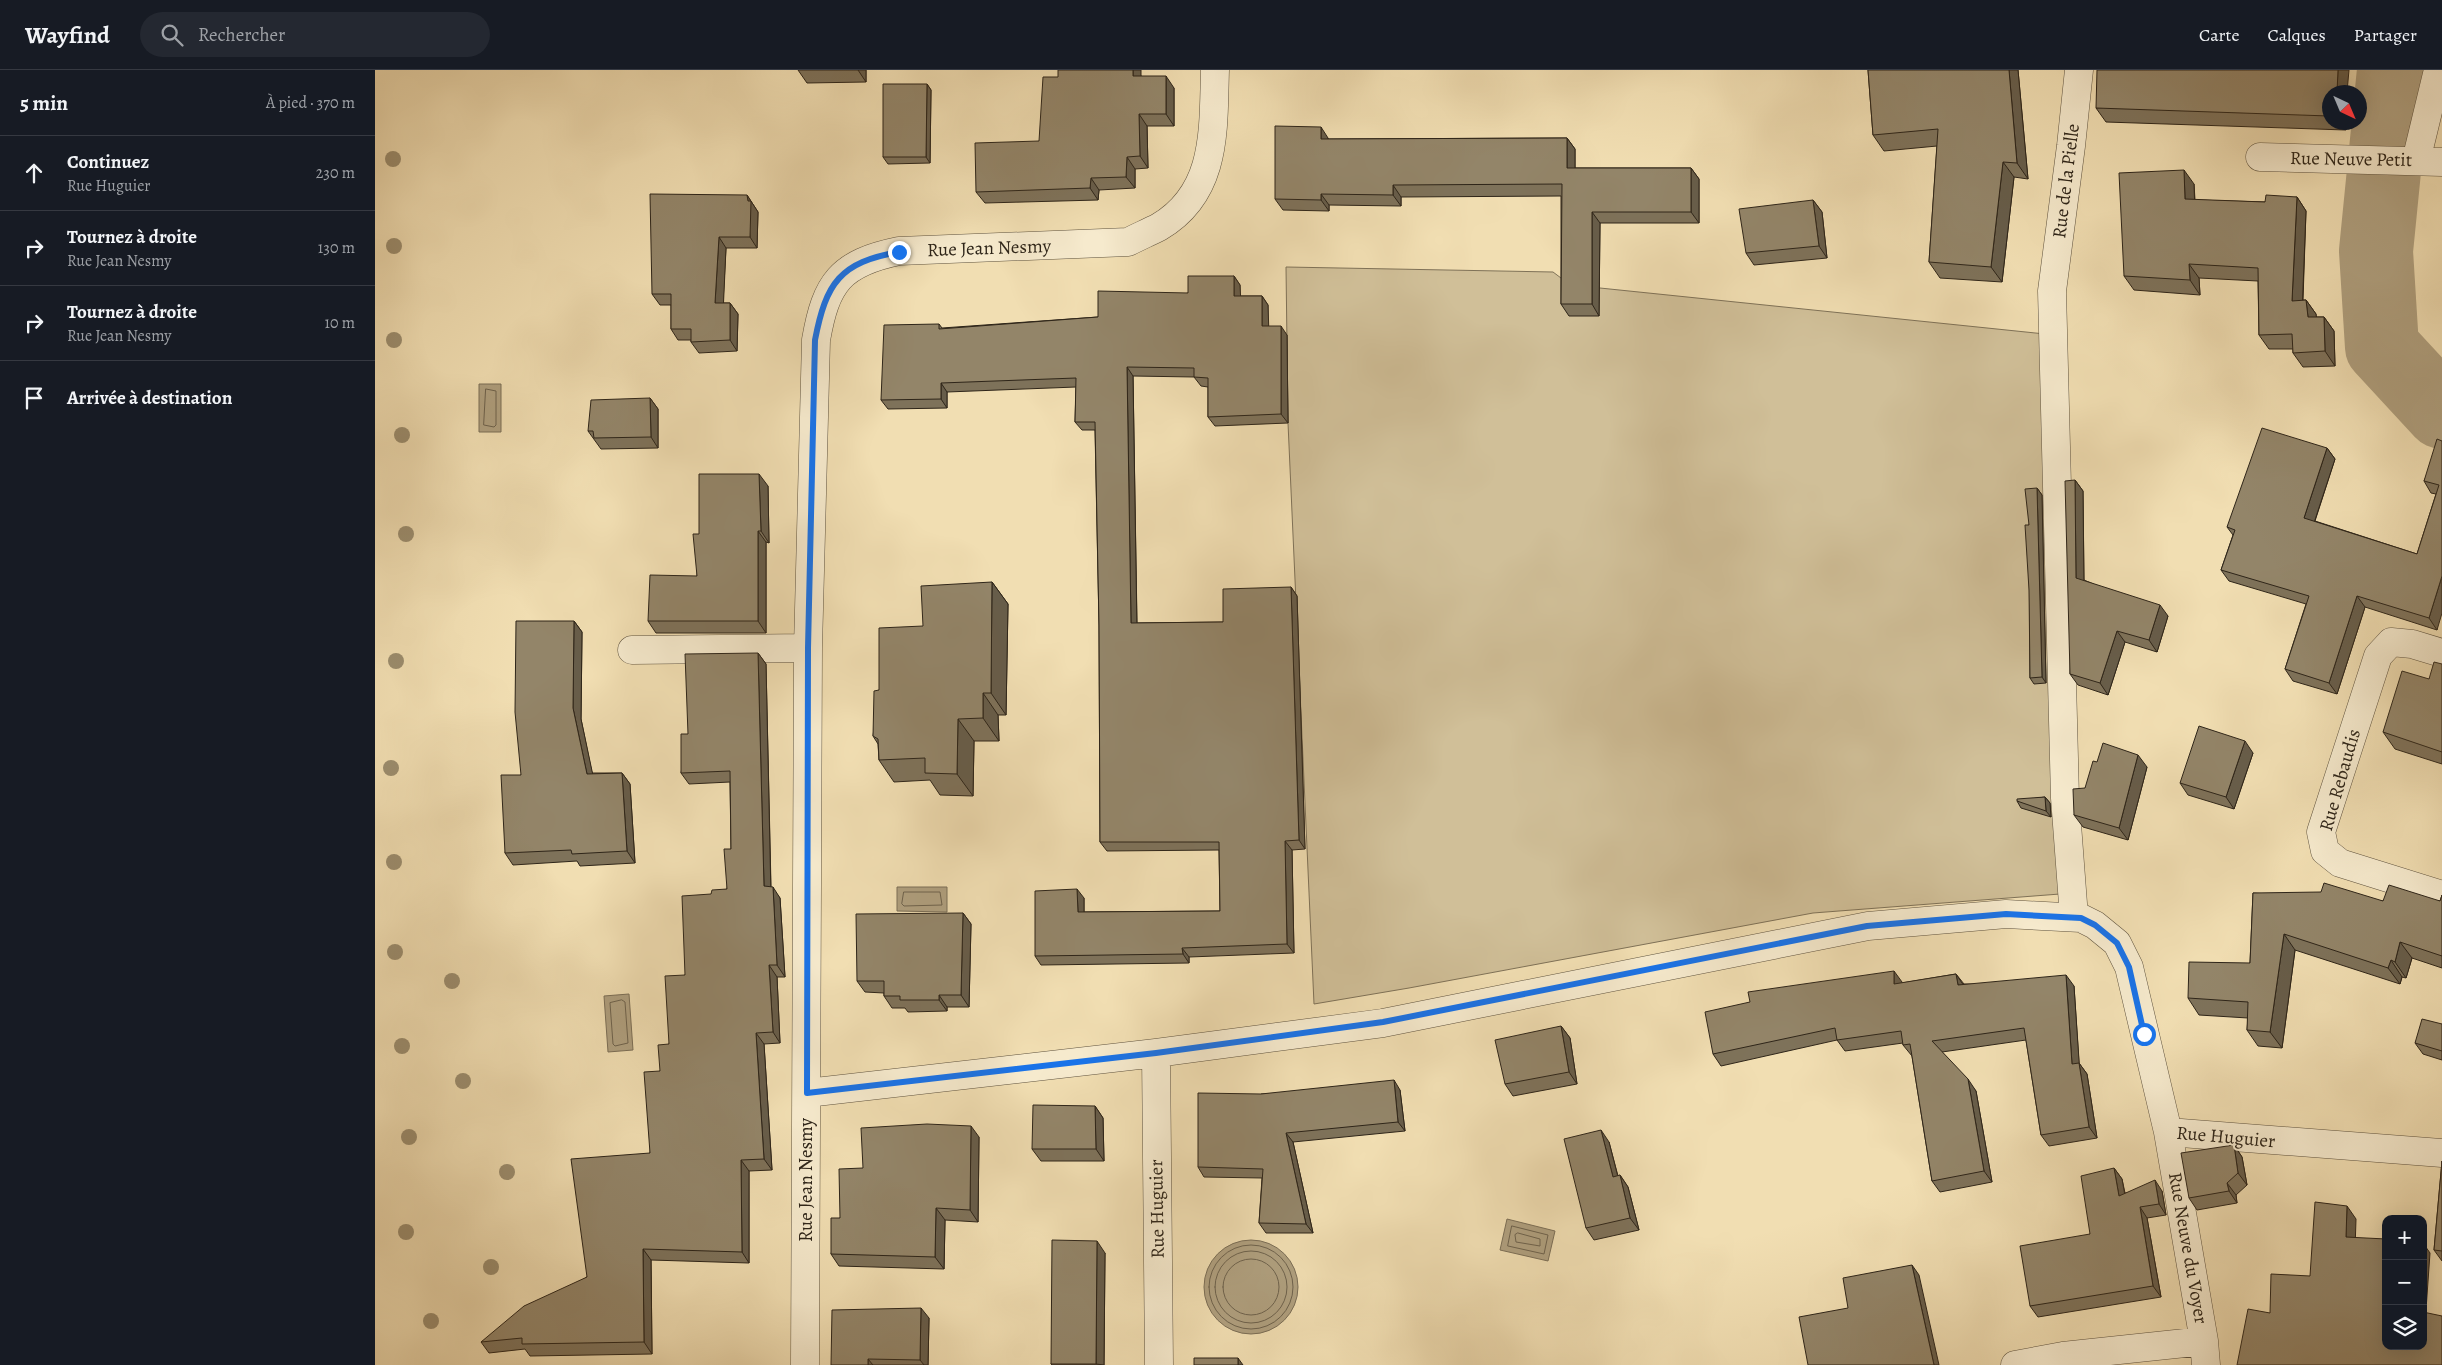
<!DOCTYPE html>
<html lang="fr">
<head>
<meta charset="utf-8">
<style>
  :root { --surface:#171b24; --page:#242831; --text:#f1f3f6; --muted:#9ea1a6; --line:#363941 }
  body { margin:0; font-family:Alegreya,serif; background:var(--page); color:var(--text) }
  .controls { position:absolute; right:15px; bottom:15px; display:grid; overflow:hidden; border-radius:10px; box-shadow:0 5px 20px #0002 }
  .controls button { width:45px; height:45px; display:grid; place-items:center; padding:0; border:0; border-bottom:1px solid var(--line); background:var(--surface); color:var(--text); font:25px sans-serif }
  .compass { position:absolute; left:1947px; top:15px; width:45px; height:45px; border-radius:50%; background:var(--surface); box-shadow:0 5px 20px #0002; rotate:136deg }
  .stop { position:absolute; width:15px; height:15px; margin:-11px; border:4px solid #1a73e8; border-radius:50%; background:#fff }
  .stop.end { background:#1a73e8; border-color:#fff; box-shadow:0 1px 5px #0008 }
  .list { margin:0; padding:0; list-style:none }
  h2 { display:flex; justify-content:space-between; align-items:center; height:65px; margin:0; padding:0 20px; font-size:21px }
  h2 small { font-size:16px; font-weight:400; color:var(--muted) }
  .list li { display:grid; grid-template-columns:32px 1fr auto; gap:15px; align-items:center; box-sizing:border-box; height:75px; padding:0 20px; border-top:1px solid var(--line) }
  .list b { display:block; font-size:19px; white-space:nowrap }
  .list p { margin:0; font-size:16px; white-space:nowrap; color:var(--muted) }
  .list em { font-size:16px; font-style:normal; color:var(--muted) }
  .icon { flex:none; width:28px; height:28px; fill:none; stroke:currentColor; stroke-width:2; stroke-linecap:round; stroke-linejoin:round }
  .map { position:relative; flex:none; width:2067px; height:1295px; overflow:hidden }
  header { display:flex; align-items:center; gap:30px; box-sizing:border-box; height:70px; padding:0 25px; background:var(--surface); border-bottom:1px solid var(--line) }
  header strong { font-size:24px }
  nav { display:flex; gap:28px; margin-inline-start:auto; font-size:18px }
  .search { width:350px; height:45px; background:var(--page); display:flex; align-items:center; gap:12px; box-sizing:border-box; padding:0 18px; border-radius:28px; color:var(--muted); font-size:19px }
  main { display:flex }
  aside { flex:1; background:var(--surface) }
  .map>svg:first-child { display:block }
  .green { fill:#d0bf98; stroke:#7f7258 }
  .water { fill:#af9f7e; stroke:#7b6e56 }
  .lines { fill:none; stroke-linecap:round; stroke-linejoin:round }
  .shore { stroke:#6e624c; stroke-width:1 }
  .river { stroke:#af9f7e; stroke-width:74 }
  .minor-casing { stroke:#5f533f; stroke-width:29 }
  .minor { stroke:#f6eacd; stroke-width:28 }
  .tree { fill:#9c8e6f }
  .wall { fill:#7e725a; stroke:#2e2519 }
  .shaded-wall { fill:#675d4a; stroke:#2e2519 }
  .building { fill:#938569; stroke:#2e2519 }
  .route { stroke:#1a73e8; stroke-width:6 }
  .labels { text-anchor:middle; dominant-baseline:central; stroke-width:4; stroke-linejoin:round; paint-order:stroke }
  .street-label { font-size:19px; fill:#2e2519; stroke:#f6eacd }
</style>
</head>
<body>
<header>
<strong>Wayfind</strong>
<div class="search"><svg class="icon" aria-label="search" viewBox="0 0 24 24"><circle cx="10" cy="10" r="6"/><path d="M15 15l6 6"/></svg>Rechercher</div>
<nav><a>Carte</a><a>Calques</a><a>Partager</a></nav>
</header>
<main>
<aside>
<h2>5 min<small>À pied · 370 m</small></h2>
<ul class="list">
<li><svg class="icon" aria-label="ahead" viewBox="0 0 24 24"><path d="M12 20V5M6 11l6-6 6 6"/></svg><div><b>Continuez</b><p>Rue Huguier</p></div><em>230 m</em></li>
<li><svg class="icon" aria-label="right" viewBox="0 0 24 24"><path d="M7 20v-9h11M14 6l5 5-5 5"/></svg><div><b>Tournez à droite</b><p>Rue Jean Nesmy</p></div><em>130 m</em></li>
<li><svg class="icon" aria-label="right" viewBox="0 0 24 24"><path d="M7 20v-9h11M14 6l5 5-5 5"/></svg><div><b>Tournez à droite</b><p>Rue Jean Nesmy</p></div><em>10 m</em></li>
<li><svg class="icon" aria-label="arrive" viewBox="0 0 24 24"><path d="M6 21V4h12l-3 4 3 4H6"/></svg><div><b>Arrivée à destination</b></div></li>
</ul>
</aside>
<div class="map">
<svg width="2067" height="1295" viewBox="0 0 2067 1295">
  <rect width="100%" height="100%" fill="#f1deb2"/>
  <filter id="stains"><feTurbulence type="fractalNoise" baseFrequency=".004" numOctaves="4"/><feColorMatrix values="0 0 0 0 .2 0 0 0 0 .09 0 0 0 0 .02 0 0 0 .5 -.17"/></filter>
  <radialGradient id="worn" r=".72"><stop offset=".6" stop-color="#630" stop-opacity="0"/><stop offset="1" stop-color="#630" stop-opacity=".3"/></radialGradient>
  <path class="green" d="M911,197L1178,202L1194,214L1225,218L1670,264L1685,824L1438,843L1034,918L939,934L913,353Z"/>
  <path class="water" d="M104,314H126V362H104Z
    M522,817H572V842L522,841Z
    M254,924L258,980L233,982L229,926Z
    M1132,1149L1180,1161L1173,1191L1125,1180Z
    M829 1217a47 47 0 1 1 94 0a47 47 0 1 1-94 0Z"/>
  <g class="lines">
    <path class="shore" d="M111,319L121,321V355L119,357L109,355Z
      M529,822H565L567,835L529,836L527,834Z
      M247,930L250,932L253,973L240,976L238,974L235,933Z
      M1137,1156L1173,1165L1169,1184L1133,1176Z
      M1143,1163L1165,1169V1176L1141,1172L1140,1165Z
      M834 1217a42 42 0 1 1 84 0a42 42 0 1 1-84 0Z
      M840 1217a36 36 0 1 1 72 0a36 36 0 1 1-72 0Z
      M848 1217a28 28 0 1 1 56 0a28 28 0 1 1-56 0Z"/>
    <path class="river" d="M2019,0L2001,181L2007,277L2067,342"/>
    <defs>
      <path id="minor" d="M1885,87L2067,92
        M2041,91L2063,0
        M257,580L433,578
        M2067,583L2037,574L2016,572L2003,586L1946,762L1950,781L1965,793L2067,825
        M1699,847L1690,728L1677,221L1696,76L1704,0
        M781,983L784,1295
        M432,1023L781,983L1008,953L1493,856L1631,844L1706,848L1720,855L1742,873L1754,897L1793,1062L2067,1083
        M1793,1062L1829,1271L1831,1295
        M430,1295L433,578L441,270C451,213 465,193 524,181L753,172C763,167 774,162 784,157C843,122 838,59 840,0
        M1640,1295L1688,1286L1829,1271"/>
    </defs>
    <use href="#minor" class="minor-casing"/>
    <use href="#minor" class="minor"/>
  </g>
  <g class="tree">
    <circle cx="18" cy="89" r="8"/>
    <circle cx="19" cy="176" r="8"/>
    <circle cx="19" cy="270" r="8"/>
    <circle cx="27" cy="365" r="8"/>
    <circle cx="31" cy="464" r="8"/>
    <circle cx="21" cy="591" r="8"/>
    <circle cx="16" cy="698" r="8"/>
    <circle cx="19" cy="792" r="8"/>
    <circle cx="20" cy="882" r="8"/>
    <circle cx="77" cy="911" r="8"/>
    <circle cx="27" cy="976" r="8"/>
    <circle cx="88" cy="1011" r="8"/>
    <circle cx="34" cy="1067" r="8"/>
    <circle cx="132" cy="1102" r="8"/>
    <circle cx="31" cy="1162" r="8"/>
    <circle cx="116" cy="1197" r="8"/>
    <circle cx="56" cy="1251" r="8"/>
  </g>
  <path class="wall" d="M423,0H491V12L432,13Z
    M1493,0H1643L1653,109L1639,107L1627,212L1565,208L1554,192L1562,76L1509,81L1498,65Z
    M766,6L799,18V56H772L773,98L760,99V118L724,120L723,130L610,133L601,122L664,71Z
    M552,14L556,20L555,93L513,94L508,87Z
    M1954,22V52H1971V60L1731,52L1721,38Z
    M953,68V69L1192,68L1200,79V98H1316L1324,109V153H1225L1224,246H1194L1186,234V126L1026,127V136L954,135V141L908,140L900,129Z
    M1819,114L1820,130L1890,132L1922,127L1931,141L1928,230H1931L1941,244V247H1949L1959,261L1960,296L1928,297L1918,283V279H1894L1884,265L1883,211L1824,208L1825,225L1759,220L1749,206Z
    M372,125L383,142L382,178H351L348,233H355L363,244L362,281L324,283L316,272V270H303L296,259V235H285L277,224Z
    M1438,130L1447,142L1452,188L1379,195L1371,183Z
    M859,206L865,215V226H887L893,235V256L912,265L913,353L840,356L833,347V317L826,316L819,307L758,306L762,553L848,552L916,517L922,526L930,779L917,780L919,883L814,887V893L666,895L660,886L709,828V842L845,841L844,780L732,781L725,772L724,555L720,360H707L700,352L701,317L572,322V338L513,339L506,330L564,254L567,258L723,247L813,223Z
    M275,328L283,339V378L226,379L213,361Z
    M2067,371L2062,560L1990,537L1962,624L1918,611L1910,599L1931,534L1854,511L1846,500L1858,465L1852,457L1952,378L1960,389L1940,451L2042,484L2061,424L2056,423L2049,411Z
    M1700,410L1708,421L1709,510L1793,546L1782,582L1750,572L1733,625L1703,615L1695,604Z
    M393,416L394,473L391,472V563H281L273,551L322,506L324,464Z
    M1662,418L1667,425L1671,613L1659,614L1655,608L1654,455Z
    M617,512L633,534L631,645H623L624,671H599L598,726L565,725L555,710L519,712L504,690L503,674L498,666L504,620L548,556Z
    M199,551L207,562L206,649L217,703H247L255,714L260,793L205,796L202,791L138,795L130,783L146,705Z
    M383,583L391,594L396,817L405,828L410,907H402L405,973L389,974L397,1100L374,1101V1193L276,1190L277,1284L155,1286L150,1279L114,1283L106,1272L212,1207L275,1083L285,1001L294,974L310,905L336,824L352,819L356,779L355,712L314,714L306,703L313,664Z
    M2067,594V694L2020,679L2008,662Z
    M1878,683L1859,739L1813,725L1805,713Z
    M1772,697L1753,770L1708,757L1699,745L1710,718Z
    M1670,727L1675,733L1676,747L1646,738L1642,731Z
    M1878,823L2008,831H2065L2067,825V898L2037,888L2031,908L2027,907L2025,914L1920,880L1907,978L1883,976L1872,960L1873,948L1824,945L1813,928L1875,893Z
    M588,843L596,854L594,937H572V941L533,942L530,938H517L509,926V923L490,922L482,911Z
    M1581,904L1589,914L1699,916L1704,993L1712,1004L1722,1068L1674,1076L1666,1065L1651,970L1567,982L1601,1021L1617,1112L1565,1122L1557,1111L1537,986L1528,975V973L1470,981L1462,970L1346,996L1338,984L1527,912V913Z
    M2067,954V990L2048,984L2040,973Z
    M1186,956L1195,968L1202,1014L1138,1026L1130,1014Z
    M1025,1020L1030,1061L918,1072L938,1163H891L884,1153L887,1108L829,1107L823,1097L886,1024Z
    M720,1036L728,1048L729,1091H666L657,1079Z
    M604,1067L603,1152L570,1150L569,1199L464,1196L456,1184L465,1148L488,1098Z
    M1234,1072L1243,1106L1245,1105L1253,1117L1264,1160L1219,1170L1211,1158Z
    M1859,1075L1867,1087L1872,1115L1861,1125L1862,1133L1822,1140L1814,1128Z
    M2067,1091V1191L2059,1180Z
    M1739,1098L1747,1109L1750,1123L1787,1121L1791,1145L1772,1148L1786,1227L1663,1247L1655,1236L1715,1164Z
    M730,1183L729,1295H677L676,1294Z
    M554,1248L553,1295H456Z"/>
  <path class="shaded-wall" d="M483,0H491V12Z
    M758,0H766V18L758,6Z
    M1634,0H1643L1653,109L1642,93Z
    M1963,0H1974L1972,22H1962Z
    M791,6L799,18V56L791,44Z
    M552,14L556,20L555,93L551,87Z
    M764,44L772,56L773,98L765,86Z
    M1965,52H1971V60Z
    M946,57L953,68V81L946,69Z
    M1192,68L1200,79V109L1192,98Z
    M752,87L760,99V118L751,107Z
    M1628,92L1639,107L1627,212L1616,197Z
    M1316,98L1324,109V153L1316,142Z
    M1809,100L1819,114L1820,143L1810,129Z
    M716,108L724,120L723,130L715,118Z
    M1018,115L1026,127V136L1018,125Z
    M946,124L954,135V141L946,130Z
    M372,125L383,142L382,178L375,167Z
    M1922,127L1931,141L1927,245L1917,231Z
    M1438,130L1447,142L1452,188L1444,176Z
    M1217,142L1225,153L1224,246L1217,234Z
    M344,167L351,178L348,244L340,233Z
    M1814,194L1824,208L1825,225L1815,210Z
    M859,206L865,215L866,235L859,226Z
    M887,226L893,235L894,265L887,256Z
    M1931,230L1941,244L1943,261L1933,247Z
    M355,233L363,244L362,281L355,270Z
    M1949,247L1959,261L1960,296L1950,281Z
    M906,256L912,265L913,353L906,344Z
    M752,297L758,306L762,562L756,553Z
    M566,313L572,322V338L566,329Z
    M275,328L283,339V378L276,367Z
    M1952,378L1960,389L1937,459L1929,448Z
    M384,404L393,416L394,473L386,461Z
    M1700,410L1708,421L1709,519L1701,508Z
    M1662,418L1667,425L1671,613L1667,607Z
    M383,461L391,472V563L383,551Z
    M2067,506V543L2062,560L2054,548Z
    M617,512L633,534L631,645L616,623Z
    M916,517L922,526L930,779L924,770Z
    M1982,526L1990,537L1962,624L1954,613Z
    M1785,535L1793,546L1782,582L1774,570Z
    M199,551L207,562L206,649L220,715L212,704L198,638Z
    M1742,561L1750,572L1733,625L1725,613Z
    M383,583L391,594L396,827L389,816Z
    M608,623L623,645L624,671L608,648Z
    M583,649L599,671L598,726L582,704Z
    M1870,671L1878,683L1859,739L1851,727Z
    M1763,685L1772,697L1753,770L1744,758Z
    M247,703L255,714L260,793L252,781Z
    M1670,727L1675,733L1676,747L1671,741Z
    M910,771L917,780L919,883L912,874Z
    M398,817L405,828L410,907L402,895Z
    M702,819L709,828V851L703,842Z
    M588,843L596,854L594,937L586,925Z
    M1909,864L1920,880L1907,978L1895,962Z
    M2025,872L2037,888L2031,908L2020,892Z
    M807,878L814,887V893L808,884Z
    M2016,890L2027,907L2025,914L2013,898Z
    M394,895L402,907L405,973L398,962Z
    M1519,901L1527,912V926L1519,914Z
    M1581,904L1589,916L1583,915Z
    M1691,905L1699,916L1705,1005L1697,994Z
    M564,925L572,937V941L564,930Z
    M1186,956L1195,968L1202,1014L1194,1002Z
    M381,963L389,974L397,1100L389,1089Z
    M1704,993L1712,1004L1722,1068L1714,1057Z
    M1593,1009L1601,1021L1617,1112L1609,1101Z
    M1019,1010L1025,1020L1030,1061L1023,1052Z
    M720,1036L728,1048L729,1091L721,1079Z
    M596,1056L604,1067L603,1152L595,1140Z
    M1226,1060L1234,1072L1246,1119L1238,1107Z
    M911,1063L918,1072L938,1163L931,1154Z
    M1859,1075L1867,1087L1872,1115L1863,1103Z
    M366,1090L374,1101V1193L367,1182Z
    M1739,1098L1747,1109L1752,1137L1744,1126Z
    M1245,1105L1253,1117L1264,1160L1255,1148Z
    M1780,1110L1787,1121L1791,1145L1784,1134Z
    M1852,1113L1861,1125L1862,1133L1854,1121Z
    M1972,1136L1981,1149L1980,1180L1971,1167Z
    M1765,1137L1772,1148L1786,1227L1778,1216Z
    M561,1138L570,1150L569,1199L560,1187Z
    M722,1171L730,1183L729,1295L721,1294Z
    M2048,1173L2055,1183L2050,1254L2048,1251Z
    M268,1179L276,1190L277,1284L269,1272Z
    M1537,1195L1544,1205L1564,1295H1559Z
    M546,1238L554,1248L553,1295H549L545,1290Z
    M863,1288L868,1295H863Z
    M493,1289L498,1295H493Z"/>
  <path class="building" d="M683,0H758V6H791V44H764L765,86L752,87L751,107L716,108L715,118L601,122L600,73L664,71L668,7H683Z
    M1493,0H1634L1642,93L1628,92L1616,197L1554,192L1563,59L1498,65Z
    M1722,0H1963L1962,22H1954V46L1721,38Z
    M508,14H552L551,87H508Z
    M900,56L946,57V69L1192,68V98H1316V142H1217V234H1186L1187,114L1018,115V125L946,124V130L900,129Z
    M1809,100L1810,129L1890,132L1891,125L1922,127L1917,231L1931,230L1933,247H1949L1950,281L1918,283L1917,264L1884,265L1883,198L1814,194L1815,210L1749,206L1744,103Z
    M275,124L372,125L373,131H376L375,167H344L340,233H355V270L316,272V259H296V224H277Z
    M1438,130L1444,176L1371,183L1364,139Z
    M813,206H859V226H887V256H906V344L833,347V308L819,307V298L752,297L756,553L848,552V519L916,517L924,770L910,771L912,874L807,878L808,884L660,886V821L702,819L703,842L845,841L844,772H725L724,555L720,352H700L701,308L566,313V329L506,330L509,255L564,254V259L723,247V221L813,223Z
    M275,328L276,367L219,368L218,361H213L216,330Z
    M1887,358L1952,378L1929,448L2042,484L2064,415L2049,411L2062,369L2067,371V506L2054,548L1982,526L1954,613L1910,599L1934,526L1846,500L1860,460L1852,457Z
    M324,404H384L386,461H383V551H273L275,505L322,506L318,464H324Z
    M1700,410L1701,508L1785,535L1774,570L1742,561L1725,613L1695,604L1690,411Z
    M1662,418L1667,607L1655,608L1654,520L1650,455H1654L1650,419Z
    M617,512L616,623H608V648L583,649L582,704L550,703V688L504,690L503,669L498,666L499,621L504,620V558L548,556L546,516Z
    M141,551H199L198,638L212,704L247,703L252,781L197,784L196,780L130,783L126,705H146L140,642Z
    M383,583L389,816L398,817L402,895H394L398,962L381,963L389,1089L366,1090L367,1182L268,1179L269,1272L147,1274V1268L106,1272L149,1236L212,1207L196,1089L275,1083L269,1002L285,1001L283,975L294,974L290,906L310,905L307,826L336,824L337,820L352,819L349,779H356L355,701L306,703V664H313L310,584Z
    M2059,592L2067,594V682L2008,662L2027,601L2054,609Z
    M1824,656L1870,671L1851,727L1805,713Z
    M1728,673L1763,685L1744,758L1699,745L1698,719L1710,718L1718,691L1722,692Z
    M1670,727L1671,741L1642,731V729Z
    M1949,813L2008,831L2014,815L2065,831L2067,825V886L2025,872L2020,892L2016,890L2013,898L1909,864L1895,962L1872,960L1873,932L1813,928L1814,892L1875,893L1878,823L1946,822Z
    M588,843L586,925H564V930H525V926H509V911H482L481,844Z
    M1519,901V914L1581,904L1583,915L1691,905L1697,994L1704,993L1714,1057L1666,1065L1649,958L1557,971L1593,1009L1609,1101L1557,1111L1535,974L1528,975L1526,961L1462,970L1460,958L1338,984L1330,942L1375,932L1373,922Z
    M2047,949L2067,954V981L2040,973Z
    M1186,956L1194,1002L1130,1014L1120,970Z
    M1019,1010L1023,1052L911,1063L931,1154L884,1153L888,1099L823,1097V1023L886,1024Z
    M658,1035L720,1036L721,1079H657Z
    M552,1054L596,1056L595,1140L561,1138L560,1187L456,1184V1148H465L464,1099L488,1098L486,1058Z
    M1226,1060L1238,1107L1245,1105L1255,1148L1211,1158L1189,1069Z
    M1859,1075L1863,1103L1852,1113L1854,1121L1814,1128L1806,1083Z
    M2067,1091V1181L2059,1180Z
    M1739,1098L1744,1126L1780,1110L1784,1134L1765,1137L1778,1216L1655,1236L1645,1176L1715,1164L1706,1106Z
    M1940,1132L1972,1136L1971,1167L2011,1169V1276H2048V1242L2067,1246V1295H1862L1873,1239L1895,1243L1896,1204L1935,1206Z
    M677,1170L722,1171L721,1294H676Z
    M1537,1195L1559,1295H1433L1424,1247L1473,1238L1468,1208Z
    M546,1238L545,1290L493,1289V1295H456L457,1240Z
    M819,1288H863V1295H819Z"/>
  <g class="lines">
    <path class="route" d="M524,182C465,192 451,213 440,270L433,578L432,1023L781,983L1008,952L1492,856L1631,844L1706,848L1720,855L1742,873L1754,897L1769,964"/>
  </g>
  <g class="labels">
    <g class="street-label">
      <text transform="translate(1976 89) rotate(1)">Rue Neuve Petit</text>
      <text transform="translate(1691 111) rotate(-83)">Rue de la Pielle</text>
      <text transform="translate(614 178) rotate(-2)">Rue Jean Nesmy</text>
      <text transform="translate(1965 710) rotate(-74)">Rue Rebaudis</text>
      <text transform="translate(1851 1067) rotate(5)">Rue Huguier</text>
      <text transform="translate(431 1110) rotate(-90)">Rue Jean Nesmy</text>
      <text transform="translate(782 1139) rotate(-91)">Rue Huguier</text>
      <text transform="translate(1813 1178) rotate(80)">Rue Neuve du Voyer</text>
    </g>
  </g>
  <rect width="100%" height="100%" filter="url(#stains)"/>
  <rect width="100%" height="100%" fill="url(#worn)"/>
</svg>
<div class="controls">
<button>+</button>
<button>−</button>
<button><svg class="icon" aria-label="layers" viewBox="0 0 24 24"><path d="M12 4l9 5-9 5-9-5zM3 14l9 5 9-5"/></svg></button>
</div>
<svg class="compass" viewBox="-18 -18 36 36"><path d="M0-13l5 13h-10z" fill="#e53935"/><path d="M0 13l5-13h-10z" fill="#9ea1a6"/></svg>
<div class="stop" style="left:1769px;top:964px"></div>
<div class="stop end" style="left:524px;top:182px"></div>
</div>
</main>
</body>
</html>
